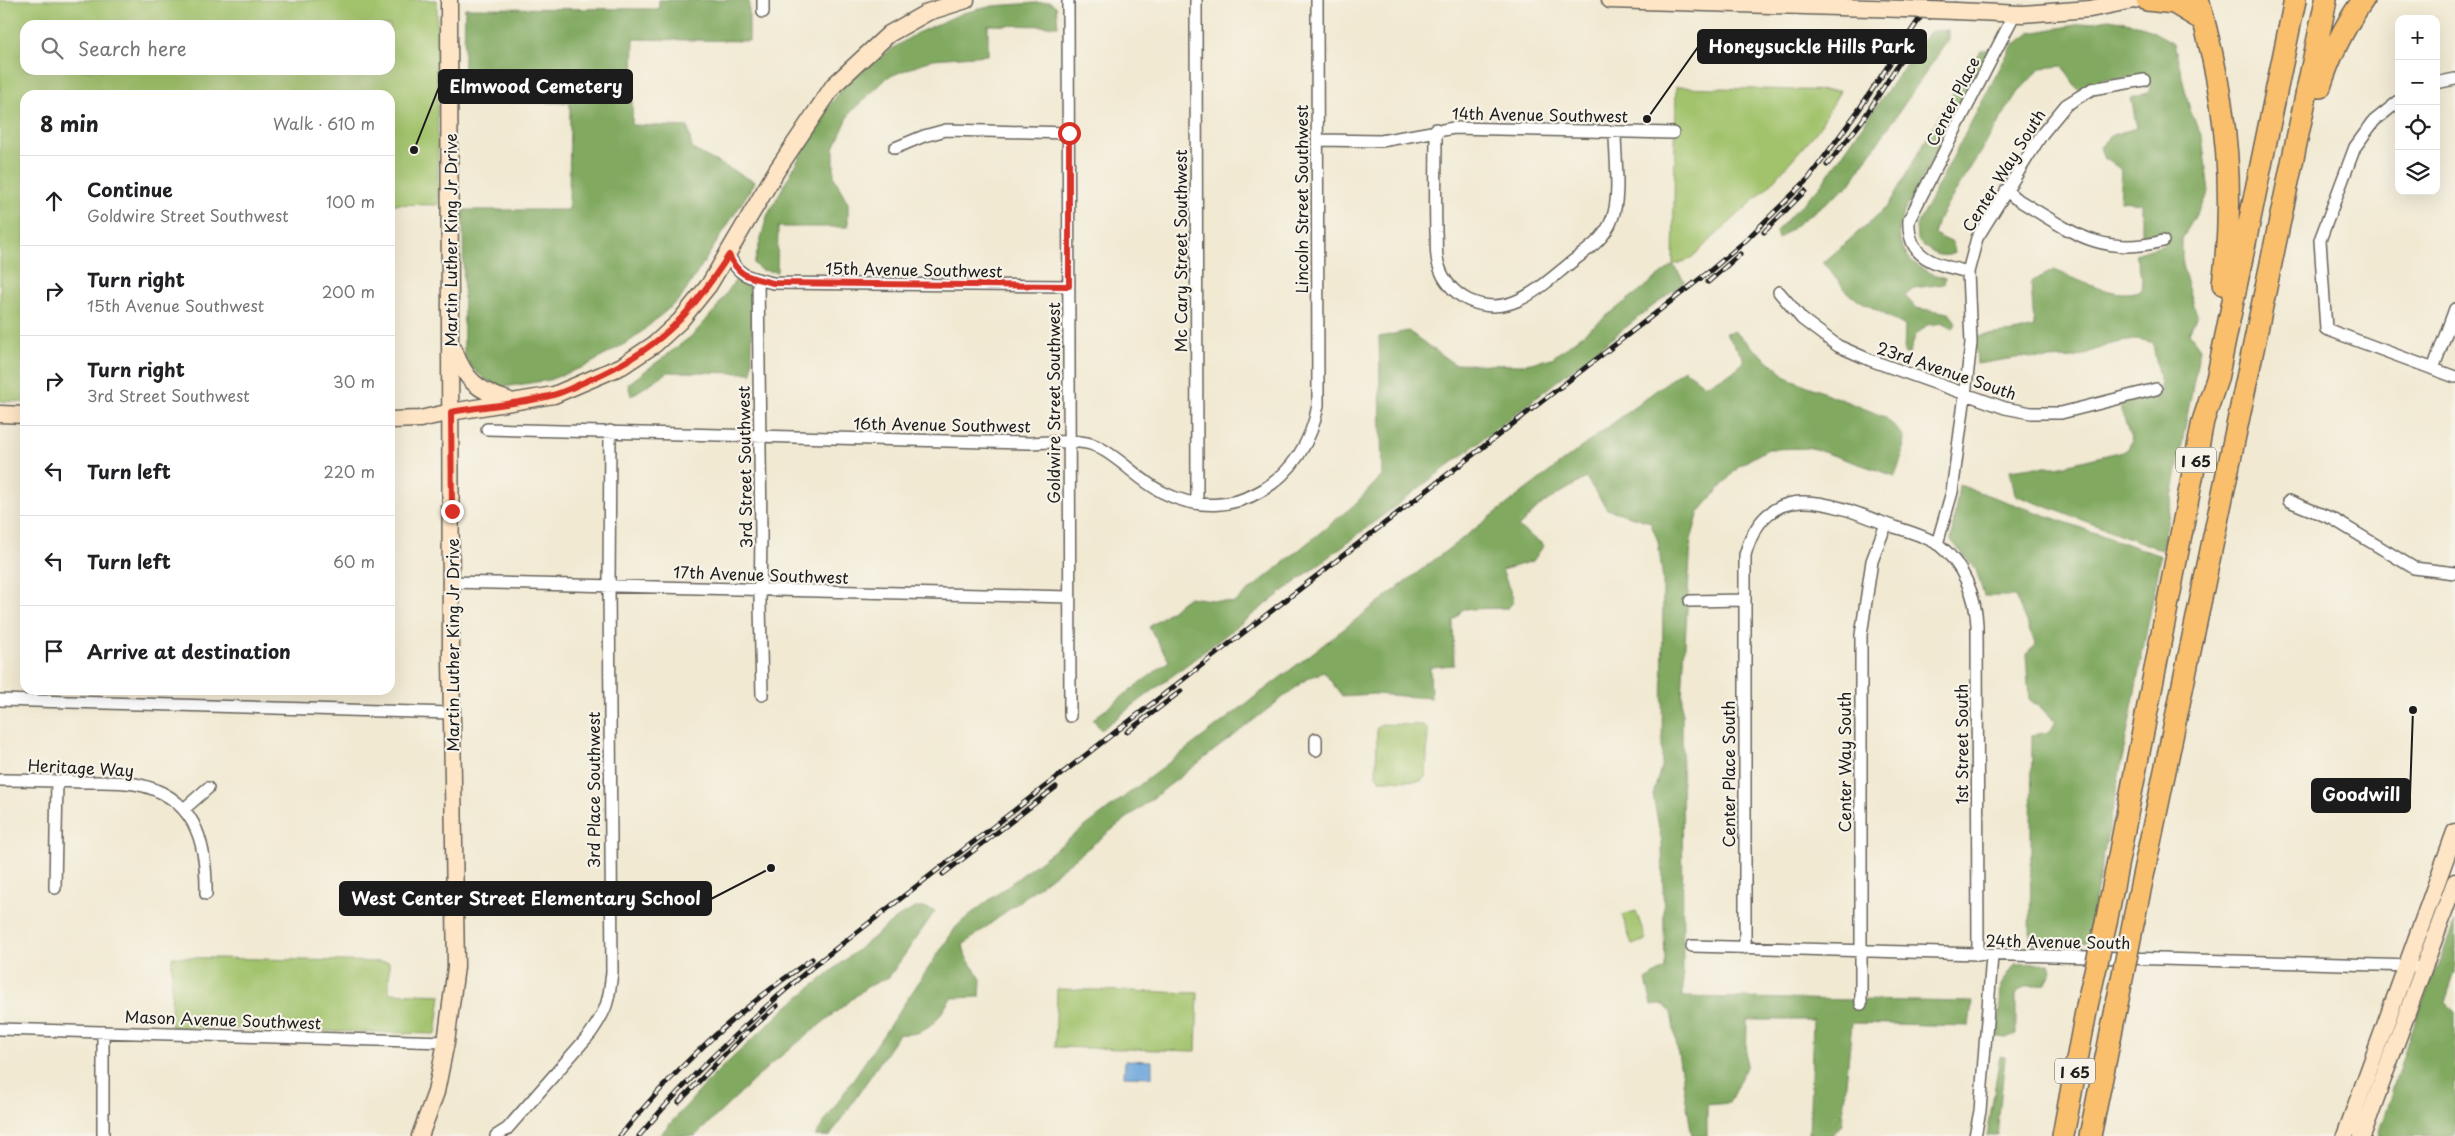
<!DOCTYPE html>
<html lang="en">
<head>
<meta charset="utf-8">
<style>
  :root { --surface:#fff; --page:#f6f6f6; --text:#202124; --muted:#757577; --line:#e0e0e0 }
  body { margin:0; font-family:"Playpen Sans",sans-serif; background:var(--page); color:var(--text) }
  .controls { position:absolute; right:15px; top:15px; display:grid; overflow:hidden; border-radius:10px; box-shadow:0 5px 20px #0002 }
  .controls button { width:45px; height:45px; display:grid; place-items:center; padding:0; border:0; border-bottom:1px solid var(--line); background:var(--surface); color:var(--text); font:25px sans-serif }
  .stop { position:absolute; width:15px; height:15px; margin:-11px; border:4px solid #d93025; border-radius:50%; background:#fff }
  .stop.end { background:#d93025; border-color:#fff; box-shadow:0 1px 5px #0008 }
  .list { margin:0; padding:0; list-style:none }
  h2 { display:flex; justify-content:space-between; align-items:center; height:65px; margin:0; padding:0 20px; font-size:21px }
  h2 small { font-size:16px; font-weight:400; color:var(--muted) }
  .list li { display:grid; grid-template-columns:32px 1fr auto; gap:15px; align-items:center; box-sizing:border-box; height:90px; padding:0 20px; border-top:1px solid var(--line) }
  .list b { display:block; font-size:19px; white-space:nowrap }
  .list p { margin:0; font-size:16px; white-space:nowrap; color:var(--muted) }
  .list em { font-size:16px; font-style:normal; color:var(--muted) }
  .icon { flex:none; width:28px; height:28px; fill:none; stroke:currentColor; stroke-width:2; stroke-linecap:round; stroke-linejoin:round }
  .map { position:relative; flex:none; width:2455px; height:1136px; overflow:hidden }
  .search { position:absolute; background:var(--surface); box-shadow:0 5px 20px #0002; left:20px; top:20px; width:375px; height:55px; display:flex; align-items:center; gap:12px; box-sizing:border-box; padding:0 18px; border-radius:15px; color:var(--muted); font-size:19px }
  .panel { position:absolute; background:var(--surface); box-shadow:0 5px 20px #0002; left:20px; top:90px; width:375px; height:605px; border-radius:15px }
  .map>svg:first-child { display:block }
  .green { fill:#a2c36c; stroke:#5f7044; fill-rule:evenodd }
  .forest { fill:#81a960; stroke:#4e623e }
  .water { fill:#6da6dc; stroke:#44617c }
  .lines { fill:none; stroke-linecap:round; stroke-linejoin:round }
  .minor-casing { stroke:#67645c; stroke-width:14 }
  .secondary-casing { stroke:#67645c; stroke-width:19 }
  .motorway-casing { stroke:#67645c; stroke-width:24 }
  .minor { stroke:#fff; stroke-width:11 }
  .secondary { stroke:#fde5c5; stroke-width:16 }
  .motorway { stroke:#f9bf6d; stroke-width:21 }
  .rail-casing { stroke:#1c1c1c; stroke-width:5 }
  .rail { stroke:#f7f3e8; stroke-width:3; stroke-dasharray:9; stroke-linecap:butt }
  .secondary-bridge-casing { stroke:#67645c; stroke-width:19; stroke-linecap:butt }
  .motorway-bridge-casing { stroke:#67645c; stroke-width:24; stroke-linecap:butt }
  .secondary-bridge { stroke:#fde5c5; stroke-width:16 }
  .motorway-bridge { stroke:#f9bf6d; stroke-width:21 }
  .route { stroke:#d93025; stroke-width:6 }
  .labels { text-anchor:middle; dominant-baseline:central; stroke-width:4.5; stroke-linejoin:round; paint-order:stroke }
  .shield { fill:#f7f3e8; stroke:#5e5c59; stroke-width:1 }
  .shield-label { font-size:15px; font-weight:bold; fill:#1c1c1c }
  .street-label { font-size:16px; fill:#1c1c1c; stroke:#f7f3e8 }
  .leader { fill:none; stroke:#1c1c1c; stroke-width:2 }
  .callout-dot { fill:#1c1c1c; stroke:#f7f3e8; stroke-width:2 }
  .callout { fill:#1c1c1c; stroke:#1c1c1c; stroke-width:2 }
  .callout-label { font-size:18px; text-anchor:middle; font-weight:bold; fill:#fff }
</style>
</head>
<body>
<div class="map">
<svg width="2455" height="1136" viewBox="0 0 2455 1136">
  <rect width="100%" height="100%" fill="#f7f3e8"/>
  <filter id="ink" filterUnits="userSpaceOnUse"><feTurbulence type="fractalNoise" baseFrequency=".02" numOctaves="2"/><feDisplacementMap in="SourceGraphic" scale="10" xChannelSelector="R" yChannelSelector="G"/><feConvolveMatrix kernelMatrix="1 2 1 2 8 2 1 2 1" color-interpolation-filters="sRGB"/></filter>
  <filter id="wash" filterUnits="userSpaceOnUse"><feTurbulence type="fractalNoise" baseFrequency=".0096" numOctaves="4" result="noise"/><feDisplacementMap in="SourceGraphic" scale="20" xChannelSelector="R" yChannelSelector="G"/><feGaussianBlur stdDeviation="1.12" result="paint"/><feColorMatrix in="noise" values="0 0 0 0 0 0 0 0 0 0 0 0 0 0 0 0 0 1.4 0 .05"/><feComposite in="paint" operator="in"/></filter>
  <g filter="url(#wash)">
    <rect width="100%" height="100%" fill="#f1e9d2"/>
    <path class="green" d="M0,0H437L438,205L390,204V95H25V402L0,401ZM25,25H390V70H25Z
      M1676,87L1840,91L1817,131L1768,187L1690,259L1673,265Z
      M1381,724L1423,725L1428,730L1426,776L1421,781L1380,780L1376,775L1377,728Z
      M1636,911L1646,940L1632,945L1622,915Z
      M172,957L389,962V993L441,995L436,1034L171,1027Z
      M1057,989L1198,993L1196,1051L1055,1047Z"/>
    <path class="forest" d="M659,0H749V41L634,39L632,125L688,127L692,149L755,182L681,298L633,339L586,366L549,380L504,387L486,380L473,369L464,355L463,210H569L570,103L463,102L465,8L659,9Z
      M1049,2L1056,6L1058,26L988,25V55L933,59L888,77L850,113L834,148V177L848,203V227H778L777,272L761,270L754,264L767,216L827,108L847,83L881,56L917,33L963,13L993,6Z
      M2109,19L2141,25L2174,43L2190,110L2202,137L2209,192L2182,239V265L2197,315L2189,333L2200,348L2162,550L2015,495L2010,470L2031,467H2057L2127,450L2132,441L2119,405L2161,391L2153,343L2139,339L2110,344L2075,358L2046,359L2022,357L1977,364L1975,336L2014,332L2034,327L2031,282L2054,270C2078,279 2116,301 2141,290L2142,279L2135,254L2164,245V233L2142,239V203L2120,201L2122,170L2103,157L2100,147L2112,135L2137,128L2131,98L2148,93L2150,86L2147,77L2103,79L2078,90L2062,66L2041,68L2017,93L1938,220L1934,234L1953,243L1955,253C1939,260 1929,251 1917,240L1916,227L2011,47L2030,33Z
      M1948,30V40L1849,185L1778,239L1776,231L1820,186L1925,37L1931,31Z
      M1989,49L1991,51L1903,214C1890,250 1914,269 1945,278L1944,284L1914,288L1905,296L1916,308L1950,313L1956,323L1953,329L1943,323L1927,325L1915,336L1909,355L1904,353L1905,326L1850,295L1823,263L1888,206L1971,61L1981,51Z
      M1673,265L1685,281L1469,450L1101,730L1093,719L1169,661L1149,627L1189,597L1234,603L1354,505L1382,476L1379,337L1408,331L1454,364L1522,365L1552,358Z
      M737,278L747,284L752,295V373L668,372L631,396L628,384L693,335L715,310Z
      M1734,331L1788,378L1885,417L1904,436L1903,454L1895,476L1811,448L1768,449L1740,465L1699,512L1691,540L1682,697L1683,997L1972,1002L1969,1026L1852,1023L1842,1124L1832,1136H1809L1813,1020H1747L1746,1067L1729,1103L1707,1105V1136H1692L1671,1012L1664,1005H1652L1646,980L1665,968L1662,844L1653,795L1662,764L1663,580L1658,541L1650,522L1607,509L1586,478L1542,504L1518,527L1544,545L1533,561L1502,570L1514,601L1508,608L1463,609L1453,621L1454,665L1430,667L1431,698L1374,694L1342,696L1324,672L1308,678L963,945L966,957L981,979L980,997L951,998C936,1021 930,1036 899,1034L830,1136H815L956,927L967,917L1684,369L1705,385L1731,373L1743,363V357L1725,333Z
      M1959,485L2161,556L2087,942L2030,943L2032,735L2050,732L2056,721L2029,699L2026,654L2036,645L2015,596H1984L1976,570L1951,540Z
      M915,908H927L935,911L889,977L867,987L771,1064L695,1136H659L715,1074L787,1007L898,917Z
      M2455,922V972L2445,1002L2455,1012V1136H2378L2410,1034Z
      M2049,963L2052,971L2045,984L2026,986L2016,994V1034L2006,1038L1998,1037L2001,985L2015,964Z
      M2000,1056L2005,1057L1997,1136H1987Z"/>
    <path class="water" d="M1125,1060L1152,1061V1077L1124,1076Z"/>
  </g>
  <g filter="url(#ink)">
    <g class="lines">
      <defs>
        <path id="minor" d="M763,0V12
          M1068,0L1070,716
          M1196,0L1197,502
          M2436,83L2455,79
          M2399,101L2374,121L2355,147L2320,240L2326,329L2455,377
          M1436,129C1436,163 1435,198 1436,232C1437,243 1435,256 1439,266C1443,280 1454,293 1468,300C1508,319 1538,289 1568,265C1585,251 1604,241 1612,219C1621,197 1615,156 1615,132
          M1318,140L1381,141L1454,128L1673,133
          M895,148L924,136L946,130L1069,133
          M2006,190L2015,198C2068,229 2099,258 2163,241
          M729,255C739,278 751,277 773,283L1069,286
          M1968,272C1937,264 1907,260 1909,220L2015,13
          M758,279L761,535L760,604L762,695
          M1779,292L1802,319L1838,346L1870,360L2005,408L2031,413H2061L2156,389
          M2433,369L2455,309
          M487,429L1028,443C1047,443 1079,438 1096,446C1120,457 1138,480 1162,492C1234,529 1306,479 1318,405L1317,0
          M2289,501L2333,519L2414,568L2455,573
          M1937,544L1952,492L1965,395L1971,343L1968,272L1977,238L2042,134L2066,105L2092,89L2144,80
          M451,582L1070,597
          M1690,601L1744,600
          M0,700L452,713
          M1316,739V750
          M0,780C28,780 56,781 85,782C101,782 118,781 135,784C194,795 207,840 206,894
          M184,809L208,788
          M55,888L57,781
          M1692,946L2413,966
          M1745,948V555C1767,476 1831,503 1886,524C1902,530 1925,535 1939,545C1963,564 1976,596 1977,625L1978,955
          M1861,1004V635L1872,561L1886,524
          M0,1029L446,1042
          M103,1136V1032
          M496,1136L507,1129L590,1034C607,1010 609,1001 612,972L609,586L610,431
          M1975,1136L1980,1111L1992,956"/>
        <path id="secondary" d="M1610,0L1904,9
          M1956,11L2022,14L2090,9L2134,0
          M454,350C465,380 478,391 508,400
          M0,414L25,415
          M390,420L420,419L451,412L554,395L622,366L655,344L680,321L709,285L777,170L834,85L889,34L928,12L966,0
          M420,1136L436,1092L446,1042L456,967L451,659L449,0
          M2345,1136L2455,832
          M2362,1136L2455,882"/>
        <path id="motorway" d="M2147,0L2174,3L2204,21
          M2198,0C2225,92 2236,189 2223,284
          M2320,87C2330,55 2344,27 2363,0
          M2134,919L2326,0
          M2106,923L2203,421L2217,379L2295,0
          M2063,1136L2087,1006
          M2090,1136L2116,1009"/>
      </defs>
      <use href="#minor" class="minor-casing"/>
      <use href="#secondary" class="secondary-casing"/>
      <use href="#motorway" class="motorway-casing"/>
      <use href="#minor" class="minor"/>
      <use href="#secondary" class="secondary"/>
      <use href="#motorway" class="motorway"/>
      <defs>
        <path id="rail" d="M1930,17L1940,0
          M1827,165L1862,121L1906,52
          M1764,232L1805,191
          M1708,282L1740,254
          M1127,732L1181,691
          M943,874L1056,787
          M679,1102L743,1036L777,1006
          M620,1136C675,1068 740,1008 812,959
          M639,1136C691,1074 749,1020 811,968L1710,271L1743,243L1809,178L1858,111L1932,0"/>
      </defs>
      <use href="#rail" class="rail-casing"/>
      <use href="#rail" class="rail"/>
      <defs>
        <path id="secondary-bridge" d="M1904,9L1956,11"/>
        <path id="motorway-bridge" d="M2087,1006L2106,923
          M2116,1009L2134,919"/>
      </defs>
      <use href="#secondary-bridge" class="secondary-bridge-casing"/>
      <use href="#motorway-bridge" class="motorway-bridge-casing"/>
      <use href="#secondary-bridge" class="secondary-bridge"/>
      <use href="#motorway-bridge" class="motorway-bridge"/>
    </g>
  </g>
  <g class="lines" filter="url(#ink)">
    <path class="route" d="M452,511L451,412C485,406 521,404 553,395C565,392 577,385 589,380C658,350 688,318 729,255C739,278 751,277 773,283L1069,286V133"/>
  </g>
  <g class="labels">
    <g class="shield">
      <rect x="2176" y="447.5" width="40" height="25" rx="4"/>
      <rect x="2055" y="1058.5" width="40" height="25" rx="4"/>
    </g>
    <g class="shield-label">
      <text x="2196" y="460">I 65</text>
      <text x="2075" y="1071">I 65</text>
    </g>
    <g class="street-label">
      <text transform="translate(1952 101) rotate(-63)">Center Place</text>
      <text transform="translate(1540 114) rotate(1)">14th Avenue Southwest</text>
      <text transform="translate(2003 170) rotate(-58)">Center Way South</text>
      <text transform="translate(1301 199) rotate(-90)">Lincoln Street Southwest</text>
      <text transform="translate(450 240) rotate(-90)">Martin Luther King Jr Drive</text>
      <text transform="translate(1180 251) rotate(-90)">Mc Cary Street Southwest</text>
      <text transform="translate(914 269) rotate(1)">15th Avenue Southwest</text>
      <text transform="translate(1947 370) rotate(19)">23rd Avenue South</text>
      <text transform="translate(1053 403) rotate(-90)">Goldwire Street Southwest</text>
      <text transform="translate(942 424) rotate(1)">16th Avenue Southwest</text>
      <text transform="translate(744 467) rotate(-91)">3rd Street Southwest</text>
      <text transform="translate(761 574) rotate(2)">17th Avenue Southwest</text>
      <text transform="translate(452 645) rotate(-90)">Martin Luther King Jr Drive</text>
      <text transform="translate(1961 744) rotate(-90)">1st Street South</text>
      <text transform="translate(1844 762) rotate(-90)">Center Way South</text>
      <text transform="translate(81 767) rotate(3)">Heritage Way</text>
      <text transform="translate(1728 774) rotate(-90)">Center Place South</text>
      <text transform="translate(593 790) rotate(-90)">3rd Place Southwest</text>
      <text transform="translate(2058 941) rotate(1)">24th Avenue South</text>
      <text transform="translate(223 1019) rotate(2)">Mason Avenue Southwest</text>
    </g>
  </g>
  <path class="leader" d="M1647 119L1698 47M414 150L439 87M2413 710L2410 795M771 868L711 899"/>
  <g class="callout-dot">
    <circle cx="1647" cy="119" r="5"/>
    <circle cx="414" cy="150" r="5"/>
    <circle cx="2413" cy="710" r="5"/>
    <circle cx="771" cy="868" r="5"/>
  </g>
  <g class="callout">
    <rect x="1698" y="30" width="228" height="33" rx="5"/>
    <rect x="439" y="70" width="193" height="33" rx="5"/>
    <rect x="2312" y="779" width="98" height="33" rx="5"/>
    <rect x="340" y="882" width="371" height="33" rx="5"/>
  </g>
  <g class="callout-label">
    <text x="1812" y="53">Honeysuckle Hills Park</text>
    <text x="536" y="93">Elmwood Cemetery</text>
    <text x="2361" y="801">Goodwill</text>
    <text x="526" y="905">West Center Street Elementary School</text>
  </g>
</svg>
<div class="controls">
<button>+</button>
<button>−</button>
<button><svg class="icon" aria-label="locate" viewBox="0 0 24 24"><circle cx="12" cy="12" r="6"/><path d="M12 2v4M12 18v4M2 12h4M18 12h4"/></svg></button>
<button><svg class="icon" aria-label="layers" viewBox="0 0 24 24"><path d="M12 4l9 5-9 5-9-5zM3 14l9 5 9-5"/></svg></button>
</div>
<div class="stop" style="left:1069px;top:133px"></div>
<div class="stop end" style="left:452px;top:511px"></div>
<div class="search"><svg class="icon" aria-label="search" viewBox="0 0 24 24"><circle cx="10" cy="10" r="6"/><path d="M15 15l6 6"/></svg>Search here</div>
<section class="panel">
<h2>8 min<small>Walk · 610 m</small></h2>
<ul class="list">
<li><svg class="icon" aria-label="ahead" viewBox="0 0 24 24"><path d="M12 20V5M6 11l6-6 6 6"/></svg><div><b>Continue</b><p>Goldwire Street Southwest</p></div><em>100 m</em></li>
<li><svg class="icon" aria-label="right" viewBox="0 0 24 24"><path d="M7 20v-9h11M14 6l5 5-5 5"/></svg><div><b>Turn right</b><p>15th Avenue Southwest</p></div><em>200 m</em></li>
<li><svg class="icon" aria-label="right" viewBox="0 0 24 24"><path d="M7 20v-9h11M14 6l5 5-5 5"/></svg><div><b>Turn right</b><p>3rd Street Southwest</p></div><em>30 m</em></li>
<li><svg class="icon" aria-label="left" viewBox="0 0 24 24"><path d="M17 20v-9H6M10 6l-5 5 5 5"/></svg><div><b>Turn left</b></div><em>220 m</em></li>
<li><svg class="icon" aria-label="left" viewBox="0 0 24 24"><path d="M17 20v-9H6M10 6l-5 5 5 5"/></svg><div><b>Turn left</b></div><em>60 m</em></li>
<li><svg class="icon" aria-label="arrive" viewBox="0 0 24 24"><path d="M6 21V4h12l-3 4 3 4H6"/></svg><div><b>Arrive at destination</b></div></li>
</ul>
</section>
</div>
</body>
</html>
